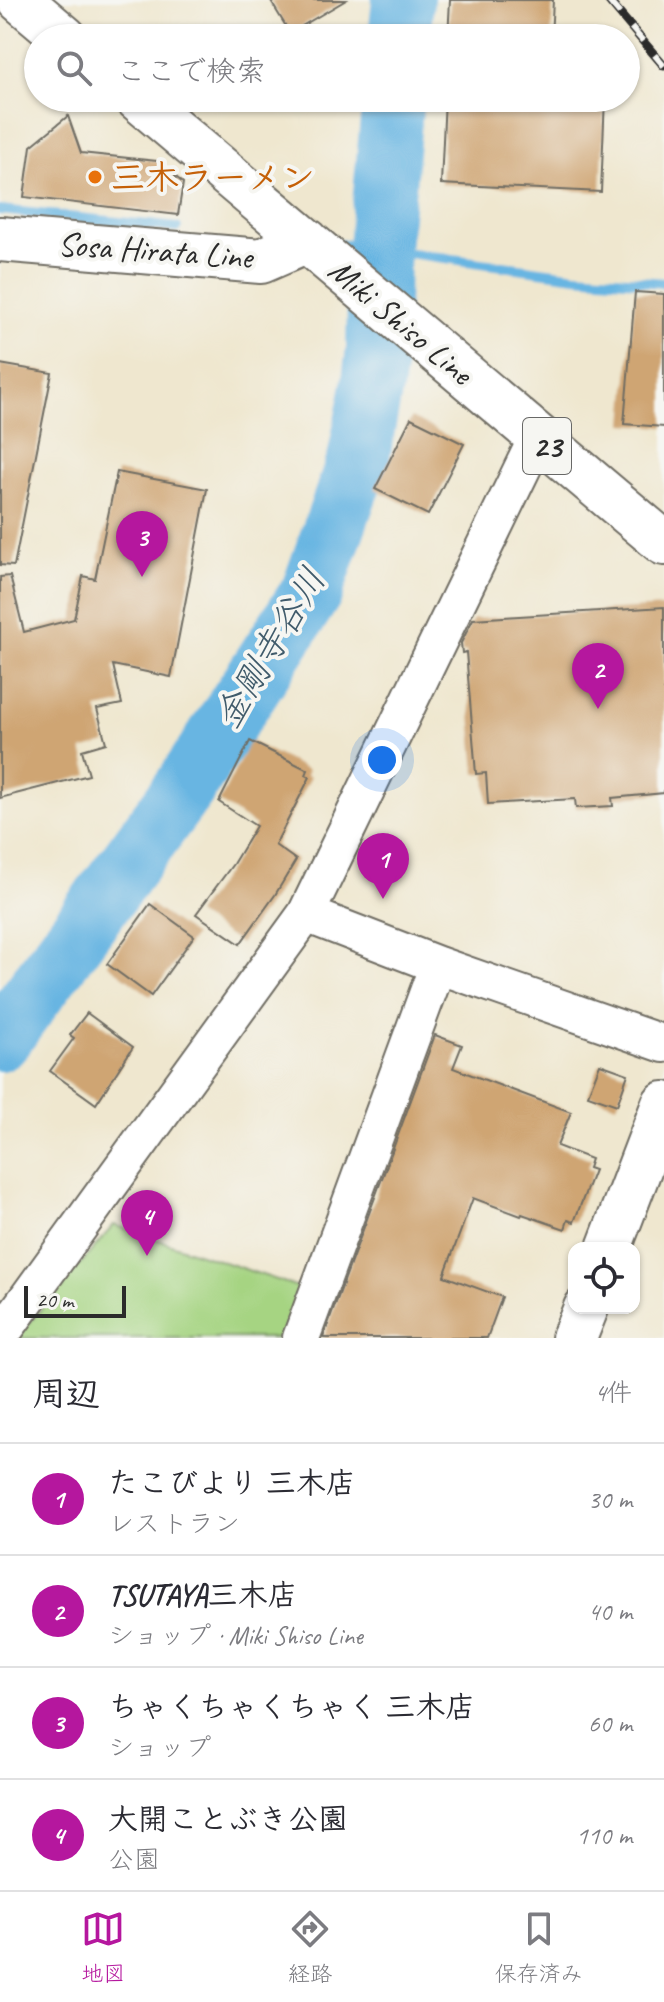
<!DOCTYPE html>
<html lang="ja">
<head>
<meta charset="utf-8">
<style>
  :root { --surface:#fff; --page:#f2f2f3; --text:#2b2b33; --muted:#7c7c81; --line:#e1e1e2; --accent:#b5179e }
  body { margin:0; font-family:Caveat,"Klee One",sans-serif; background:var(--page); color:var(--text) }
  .controls { position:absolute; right:24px; bottom:24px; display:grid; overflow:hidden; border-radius:16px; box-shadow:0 2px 6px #0004 }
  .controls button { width:72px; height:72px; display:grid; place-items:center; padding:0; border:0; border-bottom:2px solid var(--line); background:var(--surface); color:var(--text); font:40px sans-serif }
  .scale { position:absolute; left:24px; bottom:20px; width:102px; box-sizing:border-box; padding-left:8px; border:4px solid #2b2b2b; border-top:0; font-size:22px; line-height:28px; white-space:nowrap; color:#2b2b2b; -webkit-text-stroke:6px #f6f6f2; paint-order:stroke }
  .you { position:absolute; left:382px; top:760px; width:28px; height:28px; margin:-20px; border:6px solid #fff; border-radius:50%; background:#1a73e8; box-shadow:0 0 0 12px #1a73e833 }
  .badge { display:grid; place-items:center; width:52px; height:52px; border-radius:50%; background:var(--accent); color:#fff; font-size:26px; font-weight:700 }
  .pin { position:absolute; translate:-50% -66px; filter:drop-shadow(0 2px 4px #0008) }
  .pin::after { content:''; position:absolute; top:42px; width:28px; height:24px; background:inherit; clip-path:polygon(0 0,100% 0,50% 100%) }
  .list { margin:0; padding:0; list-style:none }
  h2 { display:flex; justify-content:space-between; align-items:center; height:104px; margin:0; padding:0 32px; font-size:34px }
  h2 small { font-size:26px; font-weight:400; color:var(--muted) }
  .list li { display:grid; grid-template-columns:52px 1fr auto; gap:24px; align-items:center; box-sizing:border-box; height:112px; padding:0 32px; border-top:2px solid var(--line) }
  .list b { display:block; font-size:30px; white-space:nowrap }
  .list p { margin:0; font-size:26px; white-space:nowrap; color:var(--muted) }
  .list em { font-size:26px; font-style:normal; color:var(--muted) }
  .icon { flex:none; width:44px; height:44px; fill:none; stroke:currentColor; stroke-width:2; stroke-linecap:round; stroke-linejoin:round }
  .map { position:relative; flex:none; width:664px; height:1338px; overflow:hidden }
  .search { position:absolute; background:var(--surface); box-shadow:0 2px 6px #0004; left:24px; right:24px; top:24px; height:88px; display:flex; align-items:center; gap:20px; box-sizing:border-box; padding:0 28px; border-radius:44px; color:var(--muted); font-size:30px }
  .sheet { height:552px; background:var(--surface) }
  nav { display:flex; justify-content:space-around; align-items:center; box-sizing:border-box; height:112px; border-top:2px solid var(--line); background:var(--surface); font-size:22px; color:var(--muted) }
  nav a { display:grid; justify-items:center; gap:4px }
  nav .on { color:var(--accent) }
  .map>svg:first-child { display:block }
  .green { fill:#a6d482; stroke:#688056; stroke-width:2 }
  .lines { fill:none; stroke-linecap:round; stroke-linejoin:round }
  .stream { stroke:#68b5e2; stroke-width:10 }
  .river { stroke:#68b5e2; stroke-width:62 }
  .building { fill:#cfa573 }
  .minor-casing { stroke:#706d64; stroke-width:40 }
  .major-casing { stroke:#706d64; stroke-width:48 }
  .minor { stroke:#fff; stroke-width:36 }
  .major { stroke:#fff; stroke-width:44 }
  .rail-casing { stroke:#2b2b2b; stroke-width:9 }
  .rail { stroke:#f6f6f2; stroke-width:6; stroke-dasharray:18; stroke-linecap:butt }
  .food-dot { fill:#e8710a; stroke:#f6f6f2; stroke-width:3 }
  .labels { text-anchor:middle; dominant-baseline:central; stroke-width:8; stroke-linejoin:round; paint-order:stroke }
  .shield { fill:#f6f6f2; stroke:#686867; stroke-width:2 }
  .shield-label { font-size:32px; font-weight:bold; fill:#2b2b2b }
  .food-label { font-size:34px; font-weight:bold; fill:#c56008; stroke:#f6f6f2; text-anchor:start }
  .street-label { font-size:34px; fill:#2b2b2b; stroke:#f6f6f2 }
  .water-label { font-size:36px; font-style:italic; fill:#405b6b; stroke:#f6f6f2 }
</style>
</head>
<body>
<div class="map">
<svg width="664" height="1338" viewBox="0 0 664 1338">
  <rect width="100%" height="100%" fill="#f6f6f2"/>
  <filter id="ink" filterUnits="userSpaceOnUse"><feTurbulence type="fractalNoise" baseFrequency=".0125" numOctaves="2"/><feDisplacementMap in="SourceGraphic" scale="16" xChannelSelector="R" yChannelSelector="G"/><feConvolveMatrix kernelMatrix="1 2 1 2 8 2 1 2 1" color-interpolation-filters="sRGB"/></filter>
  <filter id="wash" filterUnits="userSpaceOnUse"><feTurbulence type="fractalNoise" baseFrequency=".006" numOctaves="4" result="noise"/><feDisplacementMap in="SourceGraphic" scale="32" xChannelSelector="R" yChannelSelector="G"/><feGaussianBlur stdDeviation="1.8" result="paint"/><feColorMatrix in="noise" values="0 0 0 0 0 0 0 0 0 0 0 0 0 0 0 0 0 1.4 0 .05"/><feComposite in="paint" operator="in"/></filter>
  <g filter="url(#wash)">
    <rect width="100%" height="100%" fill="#efe7cf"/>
    <path class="green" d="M114,1225L301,1288L282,1338H16Z"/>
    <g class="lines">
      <path class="stream" d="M0,210L177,228
        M343,244L576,276L664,283"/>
      <path class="river" d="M399,38L403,0
        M0,1040L185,787L312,591L358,460L373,381L377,350L379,248L393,98"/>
    </g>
    <g id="blocks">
      <path class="building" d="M270,0H346L290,33Z
        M450,0H553L551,38H448Z
        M445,98H605L601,192L441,184Z
        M68,116L81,153L157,161L183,183L178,215L24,197L31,146Z
        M635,292L664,294V427L624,424Z
        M0,364L52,373L14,566L0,565Z
        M411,418L464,444L428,515L375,489Z
        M117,472L207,489L171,677L113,665L122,704L97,709L106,743L82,750L89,775L0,798V577L10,576L24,632L74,619L83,576L95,579Z
        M664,607V793L612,798L613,806L576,808L575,799L488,804L486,773L476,774L466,652L462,653L461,643L473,619Z
        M250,741L308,770L306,775L310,777L275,845L296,860L275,895L240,944L196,914L233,864L256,826L219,802Z
        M150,904L194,936L151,996L107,964Z
        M87,1013L133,1047L96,1104L50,1071L74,1038L70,1035Z
        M435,1035L462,1045L453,1068L571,1112L557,1146L591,1159L588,1168L594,1170L574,1222L568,1220L565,1229L522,1214L521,1216L473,1198L444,1276L502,1297L487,1338H323Z
        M600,1064L628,1074L617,1105L588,1095Z"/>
    </g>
  </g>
  <g filter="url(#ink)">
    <use href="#blocks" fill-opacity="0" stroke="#706d64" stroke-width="2"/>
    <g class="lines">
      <defs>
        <path id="minor" d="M306,914L438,965L664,1044
          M0,1336L306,914L537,438
          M301,1338L438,965"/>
        <path id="major" d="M20,0L65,38
          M137,98L664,543
          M0,239L261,261L307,241
          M609,1248L664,1104
          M574,1338L586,1308"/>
      </defs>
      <use href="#minor" class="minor-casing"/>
      <use href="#major" class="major-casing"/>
      <use href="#minor" class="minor"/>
      <use href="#major" class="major"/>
      <defs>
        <path id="rail" d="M608,0L664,66"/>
      </defs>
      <use href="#rail" class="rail-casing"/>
      <use href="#rail" class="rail"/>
    </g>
  </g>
  <circle class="food-dot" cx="95" cy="177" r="8"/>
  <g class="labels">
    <rect class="shield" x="523" y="418" width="48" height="56" rx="6"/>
    <g class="shield-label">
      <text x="547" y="446">23</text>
    </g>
    <g class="food-label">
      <text x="111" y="177">三木ラーメン</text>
    </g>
    <g class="street-label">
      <text transform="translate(155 250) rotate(4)">Sosa Hirata Line</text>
      <text transform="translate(401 321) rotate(40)">Miki Shiso Line</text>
    </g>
    <g class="water-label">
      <text transform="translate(270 648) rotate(-59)">金剛寺谷川</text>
    </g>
  </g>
</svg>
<div class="controls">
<button><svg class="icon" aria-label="locate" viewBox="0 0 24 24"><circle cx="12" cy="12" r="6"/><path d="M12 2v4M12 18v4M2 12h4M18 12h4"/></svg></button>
</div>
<div class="scale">20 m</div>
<div class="you"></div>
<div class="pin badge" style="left:383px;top:899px">1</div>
<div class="pin badge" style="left:598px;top:709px">2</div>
<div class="pin badge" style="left:142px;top:577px">3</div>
<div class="pin badge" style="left:147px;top:1256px">4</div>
<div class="search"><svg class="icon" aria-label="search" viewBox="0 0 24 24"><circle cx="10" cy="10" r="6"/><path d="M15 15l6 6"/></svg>ここで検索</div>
</div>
<section class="sheet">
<h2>周辺<small>4件</small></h2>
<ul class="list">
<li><span class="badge">1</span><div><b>たこびより 三木店</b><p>レストラン</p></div><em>30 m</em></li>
<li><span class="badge">2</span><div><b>TSUTAYA三木店</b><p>ショップ · Miki Shiso Line</p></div><em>40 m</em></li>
<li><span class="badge">3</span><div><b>ちゃくちゃくちゃく 三木店</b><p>ショップ</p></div><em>60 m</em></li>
<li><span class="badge">4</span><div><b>大開ことぶき公園</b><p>公園</p></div><em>110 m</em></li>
</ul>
</section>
<nav>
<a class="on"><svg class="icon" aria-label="map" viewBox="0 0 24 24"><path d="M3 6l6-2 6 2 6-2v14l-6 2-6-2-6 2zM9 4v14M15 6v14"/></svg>地図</a>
<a><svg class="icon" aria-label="directions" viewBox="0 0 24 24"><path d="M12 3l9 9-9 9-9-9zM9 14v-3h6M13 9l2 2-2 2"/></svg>経路</a>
<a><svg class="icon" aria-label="saved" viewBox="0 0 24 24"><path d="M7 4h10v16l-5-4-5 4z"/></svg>保存済み</a>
</nav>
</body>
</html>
